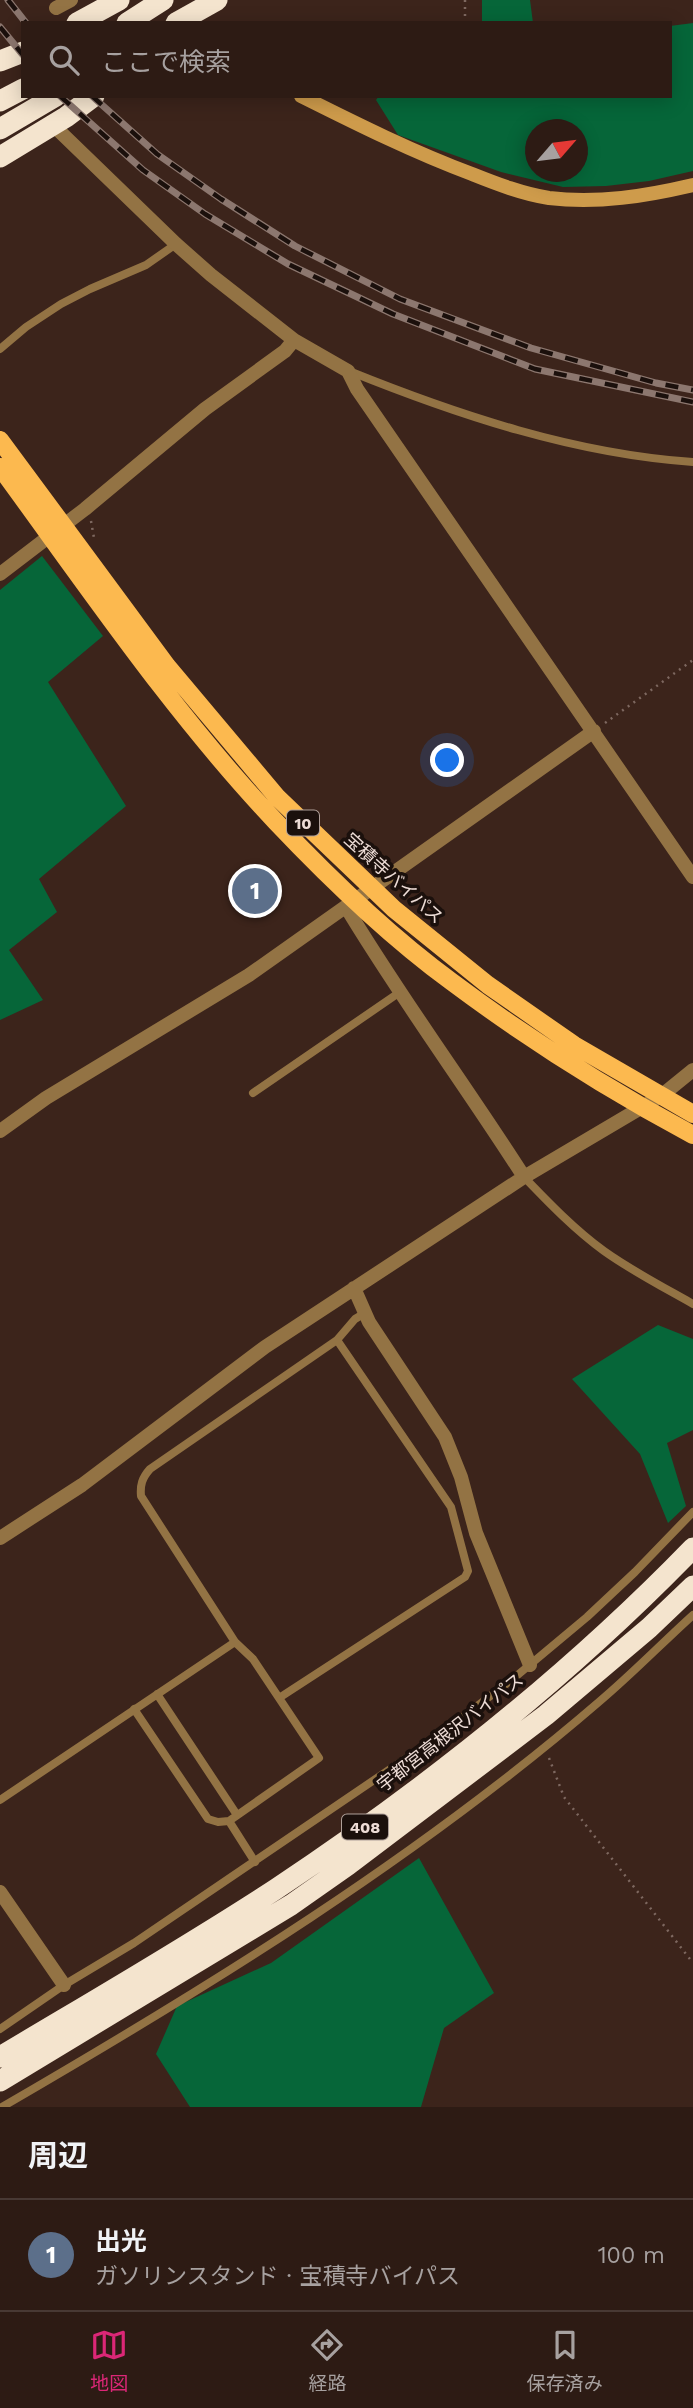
<!DOCTYPE html>
<html lang="ja">
<head>
<meta charset="utf-8">
<style>
  :root { --surface:#2d1b14; --page:#392822; --text:#f1f3f6; --muted:#a7a1a0; --line:#483934; --accent:#db2777 }
  body { margin:0; font-family:"Work Sans","Noto Sans JP",sans-serif; background:var(--page); color:var(--text) }
  .compass { position:absolute; left:525px; top:119px; width:63px; height:63px; border-radius:50%; background:var(--surface); box-shadow:0 4px 18px #0003; rotate:62deg }
  .you { position:absolute; left:448px; top:761px; width:24px; height:24px; margin:-18px; border:5px solid #fff; border-radius:50%; background:#1a73e8; box-shadow:0 0 0 10px #1a73e833 }
  .badge { display:grid; place-items:center; width:46px; height:46px; border-radius:50%; background:var(--accent); color:#fff; font-size:23px; font-weight:700 }
  .pin { position:absolute; translate:-50% -50%; border:4px solid #fff; box-shadow:0 2px 7px #0006 }
  .list { margin:0; padding:0; list-style:none }
  h2 { display:flex; justify-content:space-between; align-items:center; height:91px; margin:0; padding:0 28px; font-size:30px }
  h2 small { font-size:23px; font-weight:400; color:var(--muted) }
  .list li { display:grid; grid-template-columns:46px 1fr auto; gap:21px; align-items:center; box-sizing:border-box; height:112px; padding:0 28px; border-top:2px solid var(--line) }
  .list b { display:block; font-size:26px; white-space:nowrap }
  .list p { margin:0; font-size:23px; white-space:nowrap; color:var(--muted) }
  .list em { font-size:23px; font-style:normal; color:var(--muted) }
  .icon { flex:none; width:38px; height:38px; fill:none; stroke:currentColor; stroke-width:2; stroke-linecap:round; stroke-linejoin:round }
  .map { position:relative; flex:none; width:693px; height:2107px; overflow:hidden }
  .search { position:absolute; background:var(--surface); box-shadow:0 4px 18px #0003; left:21px; right:21px; top:21px; height:77px; display:flex; align-items:center; gap:18px; box-sizing:border-box; padding:0 24px; border-radius:0px; color:var(--muted); font-size:26px }
  .sheet { height:203px; background:var(--surface) }
  nav { display:flex; justify-content:space-around; align-items:center; box-sizing:border-box; height:98px; border-top:2px solid var(--line); background:var(--surface); font-size:19px; color:var(--muted) }
  nav a { display:grid; justify-items:center; gap:4px }
  nav .on { color:var(--accent) }
  .map>svg:first-child { display:block }
  .forest { fill:#066639; fill-rule:evenodd }
  .lines { fill:none; stroke-linecap:round; stroke-linejoin:round }
  .path { stroke:#7e6860; stroke-width:2.5; stroke-dasharray:2 5; stroke-linecap:butt }
  .lane { stroke:#937344; stroke-width:8 }
  .street { stroke:#937344; stroke-width:14 }
  .secondary { stroke:#ce9b4b; stroke-width:14 }
  .primary { stroke:#fcb94f; stroke-width:18 }
  .highway { stroke:#f4e4ce; stroke-width:21 }
  .rail-casing { stroke:#8c776f; stroke-width:7 }
  .rail { stroke:#1b100c; stroke-width:4.5; stroke-dasharray:13; stroke-linecap:butt }
  .labels { text-anchor:middle; dominant-baseline:central; stroke-width:7; stroke-linejoin:round; paint-order:stroke }
  .shield { fill:#1b100c; stroke:#ae9f99; stroke-width:2 }
  .shield-label { font-size:16px; font-weight:bold; fill:#eddcd6 }
  .street-label { font-size:18px; fill:#eddcd6; stroke:#1b100c }
</style>
</head>
<body>
<div class="map">
<svg width="693" height="2107" viewBox="0 0 693 2107">
  <rect width="100%" height="100%" fill="#3c241b"/>
  <path class="forest" d="M482,0H530L533,23H482Z
    M693,23V171L649,181L606,186L563,187L501,172L398,135L376,100L379,96H670V26ZM536,130H578V172H536Z
    M42,556L103,636L48,682L126,806L39,879L57,912L9,950L43,1000L0,1020V590Z
    M658,1325L693,1339V1430L667,1443L686,1506L668,1523L640,1454L572,1379Z
    M419,1858L494,1993L444,2028L421,2107H190L156,2054L177,2006L271,1963Z"/>
  <g class="lines">
    <path class="path" d="M465,0V23
      M91,521L94,538
      M605,723L693,660
      M549,1758L564,1797L693,1963"/>
    <path class="lane" d="M0,349L26,327L61,304L90,289L146,265L176,244
      M349,371C458,415 575,454 693,462
      M253,1093L400,992
      M524,1177C549,1203 575,1230 604,1251C632,1271 663,1287 693,1304
      M157,1694L237,1815
      M279,1698L465,1577L468,1571L451,1507L337,1340
      M134,1709L208,1819L218,1822L229,1821L319,1758L253,1659L235,1642L141,1496C140,1485 142,1478 150,1469L337,1340L355,1319L365,1313
      M0,1800L235,1642
      M229,1821L255,1862
      M0,2029L64,1985L134,1943L430,1742L514,1678L587,1617L635,1572L693,1512
      M2,2107C209,1987 418,1858 600,1701C632,1674 662,1643 693,1615"/>
    <path class="street" d="M56,8L71,0
      M53,125L176,244L211,275L294,340L348,371L357,389L693,877
      M0,574L85,509L205,409L285,351L294,340
      M346,907C402,1000 466,1086 524,1177
      M0,1131L46,1098L249,975L594,731
      M354,1288L369,1322L445,1437L461,1477L476,1533L530,1665
      M0,1538L82,1485L265,1347L524,1177L661,1096L693,1070
      M0,1892L64,1985"/>
    <path class="secondary" d="M301,96C357,124 413,152 472,174C497,184 523,194 549,198C598,204 646,196 693,185"/>
    <path class="primary" d="M0,440L167,666L277,797L394,909L488,985L574,1045L693,1114
      M0,467C88,587 173,713 276,822C330,879 389,936 452,982C527,1038 611,1091 693,1135"/>
    <path class="highway" d="M77,23L119,0
      M127,23L163,0
      M176,23L217,0
      M0,61L23,52
      M0,101L23,89
      M0,129L56,96
      M0,157L66,117L94,96
      M0,2057C92,2002 186,1948 276,1889C425,1790 568,1677 693,1548
      M0,2081L291,1905L348,1865L546,1715L649,1628L693,1586"/>
    <defs>
      <path id="rail" d="M8,0L26,23
        M0,27L23,55
        M60,96L143,170L205,214L288,264L393,314L535,369L693,402
        M92,96L157,154L221,199L295,246L400,299L531,348L656,383L693,390"/>
    </defs>
    <use href="#rail" class="rail-casing"/>
    <use href="#rail" class="rail"/>
  </g>
  <g class="labels">
    <g class="shield">
      <rect x="287" y="810.5" width="32" height="25" rx="5"/>
      <rect x="342" y="1814.5" width="46" height="25" rx="5"/>
    </g>
    <g class="shield-label">
      <text x="303" y="823">10</text>
      <text x="365" y="1827">408</text>
    </g>
    <g class="street-label">
      <text transform="translate(394 878) rotate(42)">宝積寺バイパス</text>
      <text transform="translate(450 1732) rotate(-38)">宇都宮高根沢バイパス</text>
    </g>
  </g>
</svg>
<svg class="compass" viewBox="-18 -18 36 36"><path d="M0-13l5 13h-10z" fill="#e53935"/><path d="M0 13l5-13h-10z" fill="#a7a1a0"/></svg>
<div class="you"></div>
<div class="pin badge" style="left:255px;top:891px;background:#5c6f8a">1</div>
<div class="search"><svg class="icon" aria-label="search" viewBox="0 0 24 24"><circle cx="10" cy="10" r="6"/><path d="M15 15l6 6"/></svg>ここで検索</div>
</div>
<section class="sheet">
<h2>周辺<small></small></h2>
<ul class="list">
<li><span class="badge" style="background:#5c6f8a">1</span><div><b>出光</b><p>ガソリンスタンド · 宝積寺バイパス</p></div><em>100 m</em></li>
</ul>
</section>
<nav>
<a class="on"><svg class="icon" aria-label="map" viewBox="0 0 24 24"><path d="M3 6l6-2 6 2 6-2v14l-6 2-6-2-6 2zM9 4v14M15 6v14"/></svg>地図</a>
<a><svg class="icon" aria-label="directions" viewBox="0 0 24 24"><path d="M12 3l9 9-9 9-9-9zM9 14v-3h6M13 9l2 2-2 2"/></svg>経路</a>
<a><svg class="icon" aria-label="saved" viewBox="0 0 24 24"><path d="M7 4h10v16l-5-4-5 4z"/></svg>保存済み</a>
</nav>
</body>
</html>
